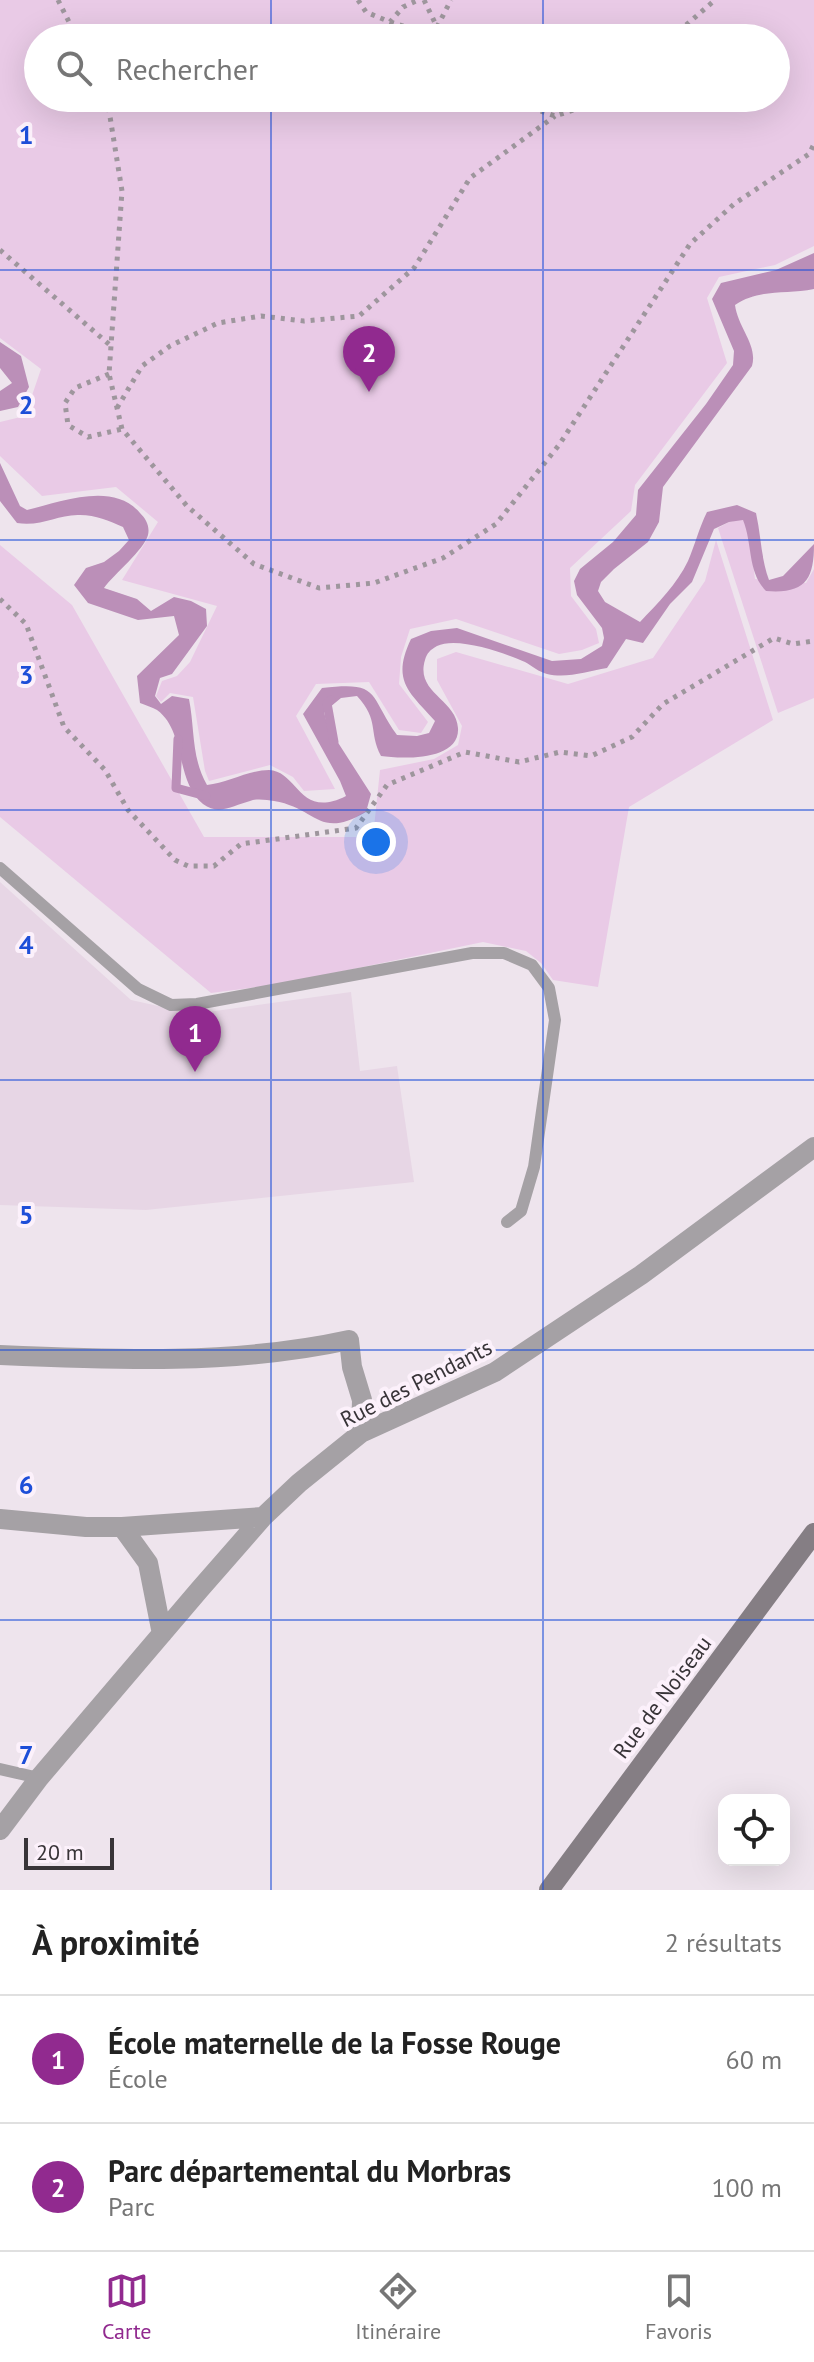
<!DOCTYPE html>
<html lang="fr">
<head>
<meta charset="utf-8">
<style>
  :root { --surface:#fff; --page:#f6f6f6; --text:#222; --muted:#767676; --line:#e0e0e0; --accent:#912a8f }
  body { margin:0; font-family:"PT Sans",sans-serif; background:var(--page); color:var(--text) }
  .controls { position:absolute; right:24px; bottom:24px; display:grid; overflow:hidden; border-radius:16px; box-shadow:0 8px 32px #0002 }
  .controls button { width:72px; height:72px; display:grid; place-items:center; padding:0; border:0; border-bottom:2px solid var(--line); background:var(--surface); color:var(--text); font:40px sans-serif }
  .scale { position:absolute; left:24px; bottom:20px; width:90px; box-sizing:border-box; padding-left:8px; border:4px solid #383438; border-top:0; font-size:22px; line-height:28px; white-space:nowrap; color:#383438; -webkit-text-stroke:6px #fcf1fb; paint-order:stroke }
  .you { position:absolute; left:376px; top:842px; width:28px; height:28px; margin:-20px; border:6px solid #fff; border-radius:50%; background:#1a73e8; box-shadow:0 0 0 12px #1a73e833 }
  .badge { display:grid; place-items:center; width:52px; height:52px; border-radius:50%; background:var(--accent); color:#fff; font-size:26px; font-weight:700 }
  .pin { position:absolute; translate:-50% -66px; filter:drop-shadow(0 2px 4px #0008) }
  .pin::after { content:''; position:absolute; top:42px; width:28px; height:24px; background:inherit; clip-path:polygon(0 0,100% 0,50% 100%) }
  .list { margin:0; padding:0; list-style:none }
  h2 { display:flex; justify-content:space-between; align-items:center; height:104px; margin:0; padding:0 32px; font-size:34px }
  h2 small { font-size:26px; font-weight:400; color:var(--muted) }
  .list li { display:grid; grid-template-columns:52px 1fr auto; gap:24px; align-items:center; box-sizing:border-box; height:128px; padding:0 32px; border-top:2px solid var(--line) }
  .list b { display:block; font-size:30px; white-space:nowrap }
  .list p { margin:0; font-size:26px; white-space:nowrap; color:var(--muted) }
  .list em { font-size:26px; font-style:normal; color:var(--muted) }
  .icon { flex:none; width:44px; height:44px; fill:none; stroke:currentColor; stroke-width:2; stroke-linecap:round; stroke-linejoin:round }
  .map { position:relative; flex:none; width:814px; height:1890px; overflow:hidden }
  .search { position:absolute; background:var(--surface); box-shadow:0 8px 32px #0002; left:24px; right:24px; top:24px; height:88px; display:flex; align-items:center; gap:20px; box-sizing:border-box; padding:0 28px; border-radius:44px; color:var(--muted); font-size:30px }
  .sheet { height:360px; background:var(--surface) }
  nav { display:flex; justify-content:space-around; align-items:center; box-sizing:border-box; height:112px; border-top:2px solid var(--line); background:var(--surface); font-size:22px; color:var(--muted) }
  nav a { display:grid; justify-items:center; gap:4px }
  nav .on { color:var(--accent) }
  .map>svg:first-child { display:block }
  .built { fill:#e7d6e5 }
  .green { fill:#e9cae6; fill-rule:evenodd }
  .water { fill:#bb8fb8 }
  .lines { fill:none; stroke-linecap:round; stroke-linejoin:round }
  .stream { stroke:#bb8fb8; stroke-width:9 }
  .path { stroke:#9e969d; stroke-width:5; stroke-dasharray:4 6; stroke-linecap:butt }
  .lane { stroke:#a5a1a5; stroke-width:12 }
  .street { stroke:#a5a1a5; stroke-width:20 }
  .secondary { stroke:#857e84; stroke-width:20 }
  .grid { fill:none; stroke:#1d4ed8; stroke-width:2; stroke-opacity:0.55 }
  .labels { text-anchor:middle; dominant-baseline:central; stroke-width:8; stroke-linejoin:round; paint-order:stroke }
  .street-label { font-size:22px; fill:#383438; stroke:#fcf1fb }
  .grid-label { font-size:26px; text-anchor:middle; font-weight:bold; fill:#1d4ed8; stroke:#fcf1fb; stroke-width:8; stroke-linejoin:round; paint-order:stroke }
</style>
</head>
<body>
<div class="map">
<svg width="814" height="1890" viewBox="0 0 814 1890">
  <rect width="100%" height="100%" fill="#eee4ed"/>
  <path class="built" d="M0,882L131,1000L194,1014L351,992L360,1071L397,1066L414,1182L146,1210L0,1205Z"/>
  <path class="green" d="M0,0H814V246L775,265L719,277L707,298L727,363L635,485L631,511L570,568L571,596L596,629L599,643L582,650L559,654L456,619L410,629L401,657L399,684L428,722L421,733L399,730L369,682L316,684L296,716L335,789L304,791L293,777L270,765L209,781L205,771L193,697L170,693L161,702L156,696L162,681L177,676L190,662L217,606L122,580L158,522L116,487L42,496L0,456V422L25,416L41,369L0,338ZM38,38H776V98H38Z
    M743,519L749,535L755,579L806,583L814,569V698L778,713L718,528L729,522Z
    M716,540L773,720L629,807L598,987L553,980L541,963L526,951L483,942L281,984L211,993L0,817V545L72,605L204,837H373L380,770L434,759L458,745L462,726L437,680V659L456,652L568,684L653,658L705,581Z"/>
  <path class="water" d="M814,253V289C786,295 760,288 735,305C738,328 758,345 752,366L663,487L659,522L648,542L614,569L601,582L598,591L605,602L640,622C658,603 677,584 688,561C695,545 699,528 707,512L737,505L756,513C761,535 761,559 769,580L783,576L814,544C814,580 805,594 766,591C747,571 753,545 743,520L729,522L714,529L692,582L670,604L643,643L626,639L607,668C587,671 567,679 547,674C539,672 532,666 525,662C505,653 457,636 437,646C430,650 427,653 425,660C415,693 456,699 458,728C460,761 402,759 381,756C368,731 380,721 357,696L341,698L324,712L328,727L371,794L366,812C318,840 317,808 274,801C267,800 257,798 250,801C234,805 219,816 203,804C175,781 186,731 157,710C152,707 145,705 140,703L137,676L179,635L174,616L138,620L88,603L74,585L86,568L104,562L119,551L129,540L123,527C109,521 96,515 80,515C58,514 42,527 17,523L0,501V463L20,506L27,510C61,502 113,481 140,513C146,519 150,526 148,535C144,550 114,574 104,588L137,599L151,611L174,597L191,601L206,609L207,626L172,674L160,678L155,696L161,704L172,696L189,699C195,729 191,757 207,785C227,783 249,770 269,770C298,771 299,820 346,796L340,781L303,714L322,688C381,681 368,694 397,735L417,736L429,733L435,721C409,692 391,681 411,639L431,631L457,628L552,661L581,659L602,646L604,638L602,628L577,595L574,581L580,569L613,542L636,515L638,490L706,404L733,365L734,351L712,299L721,283L776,270Z
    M0,342L21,356L29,387L18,407L0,411V391L12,383L0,368Z"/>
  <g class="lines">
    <path class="stream" d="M331,700L327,703L334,742
      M178,739L176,788L206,796"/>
    <path class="path" d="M58,0L77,38
      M358,0L366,12L390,22L403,7L418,0
      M424,0L437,27L451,0
      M390,22L420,31L437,27L443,38
      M671,38L715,0
      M107,98L122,191L109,374L122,429L187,506L254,564L319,588L374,583L443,558L496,524L559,445L690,244L734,204L809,154L814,144
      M503,98L555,116L611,98
      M0,250L111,346
      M109,374L75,388L65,403L68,425L88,437L122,429
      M117,408L142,366L170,346L218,323L261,316L304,321L359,316L414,268L470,178L555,116
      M0,599L26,624L64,727L105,770L128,810L175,860L188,866H214L241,844L356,828L387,785L465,752L519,762L560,752L591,756L632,737L663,704L774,638L793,644L814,641"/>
    <path class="lane" d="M0,868L138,989L171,1005L197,1004L472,953H504L532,965L549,988L555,1020L534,1167L521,1211L507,1222
      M0,1769L39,1778"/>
    <path class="street" d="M0,1355C116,1360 235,1365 349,1340L352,1367L362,1400L361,1433
      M0,1519L86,1527H122L263,1517
      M122,1527L148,1563L162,1634
      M0,1830L39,1778L200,1589L263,1517L299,1483L361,1433L495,1372L641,1275L814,1147"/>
    <path class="secondary" d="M549,1890L814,1533"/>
  </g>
  <path class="grid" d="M271,0V38M543,0V38M271,98V1890M543,98V1890M0,270H814M0,540H814M0,810H814M0,1080H814M0,1350H814M0,1620H814"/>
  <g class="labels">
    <g class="street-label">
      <text transform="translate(416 1383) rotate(-27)">Rue des Pendants</text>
      <text transform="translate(662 1697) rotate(-53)">Rue de Noiseau</text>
    </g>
  </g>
  <g class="grid-label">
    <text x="26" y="144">1</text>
    <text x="26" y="414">2</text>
    <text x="26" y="684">3</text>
    <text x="26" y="954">4</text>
    <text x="26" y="1224">5</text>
    <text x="26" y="1494">6</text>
    <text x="26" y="1764">7</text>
  </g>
</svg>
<div class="controls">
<button><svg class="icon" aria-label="locate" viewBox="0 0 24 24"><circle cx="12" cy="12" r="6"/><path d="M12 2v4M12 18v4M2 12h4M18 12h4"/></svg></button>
</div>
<div class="scale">20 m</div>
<div class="you"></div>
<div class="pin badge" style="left:195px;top:1072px">1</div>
<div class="pin badge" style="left:369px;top:392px">2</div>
<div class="search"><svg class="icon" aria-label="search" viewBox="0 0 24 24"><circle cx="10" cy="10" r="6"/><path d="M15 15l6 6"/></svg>Rechercher</div>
</div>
<section class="sheet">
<h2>À proximité<small>2 résultats</small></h2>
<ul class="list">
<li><span class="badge">1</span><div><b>École maternelle de la Fosse Rouge</b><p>École</p></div><em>60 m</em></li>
<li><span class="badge">2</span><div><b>Parc départemental du Morbras</b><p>Parc</p></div><em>100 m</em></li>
</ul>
</section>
<nav>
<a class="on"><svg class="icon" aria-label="map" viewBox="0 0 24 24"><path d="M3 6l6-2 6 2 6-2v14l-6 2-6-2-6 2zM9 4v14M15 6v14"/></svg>Carte</a>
<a><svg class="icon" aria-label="directions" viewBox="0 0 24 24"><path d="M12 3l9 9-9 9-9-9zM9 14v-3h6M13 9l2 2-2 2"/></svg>Itinéraire</a>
<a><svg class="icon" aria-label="saved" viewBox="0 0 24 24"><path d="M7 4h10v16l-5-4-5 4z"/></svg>Favoris</a>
</nav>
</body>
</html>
